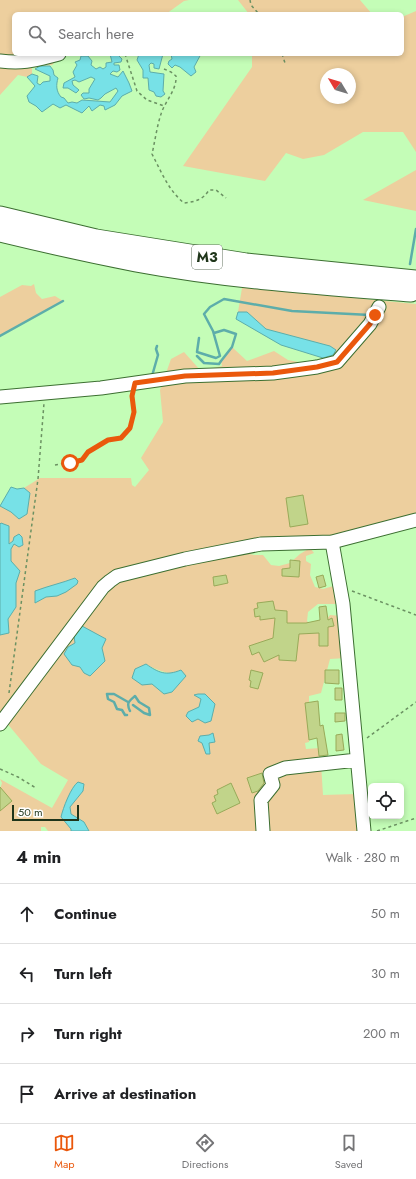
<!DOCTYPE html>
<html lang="en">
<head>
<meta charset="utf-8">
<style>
  :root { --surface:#fff; --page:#f6f6f6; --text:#202124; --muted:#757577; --line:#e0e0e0; --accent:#ea580c }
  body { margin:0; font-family:Jost,sans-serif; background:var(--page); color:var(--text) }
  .controls { position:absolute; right:12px; bottom:12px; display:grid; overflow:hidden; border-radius:6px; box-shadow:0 2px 6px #0003 }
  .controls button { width:36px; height:36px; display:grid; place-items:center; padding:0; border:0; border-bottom:1px solid var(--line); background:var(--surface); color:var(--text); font:20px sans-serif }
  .compass { position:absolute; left:320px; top:68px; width:36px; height:36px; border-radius:50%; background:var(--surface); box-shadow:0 2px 6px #0003; rotate:308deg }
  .scale { position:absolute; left:12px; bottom:10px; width:67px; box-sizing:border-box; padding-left:4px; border:2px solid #1f351a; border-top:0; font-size:11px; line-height:14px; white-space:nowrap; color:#1f351a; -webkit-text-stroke:3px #fff; paint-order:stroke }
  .stop { position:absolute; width:12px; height:12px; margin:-9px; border:3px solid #ea580c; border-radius:50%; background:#fff }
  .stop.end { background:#ea580c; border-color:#fff; box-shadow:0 1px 4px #0008 }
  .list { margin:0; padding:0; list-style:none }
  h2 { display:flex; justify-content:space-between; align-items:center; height:52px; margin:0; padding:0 16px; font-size:17px }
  h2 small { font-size:13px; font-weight:400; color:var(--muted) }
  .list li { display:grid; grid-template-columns:26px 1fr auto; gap:12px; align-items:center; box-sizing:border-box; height:60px; padding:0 16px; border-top:1px solid var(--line) }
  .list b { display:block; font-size:15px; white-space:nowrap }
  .list em { font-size:13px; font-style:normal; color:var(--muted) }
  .icon { flex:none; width:22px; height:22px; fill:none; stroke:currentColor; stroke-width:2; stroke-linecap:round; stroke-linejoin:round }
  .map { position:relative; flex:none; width:416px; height:831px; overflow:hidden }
  .search { position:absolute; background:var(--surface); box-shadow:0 2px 6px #0003; left:12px; right:12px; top:12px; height:44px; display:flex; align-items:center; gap:10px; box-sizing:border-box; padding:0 14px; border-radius:6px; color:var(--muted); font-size:15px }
  .sheet { height:292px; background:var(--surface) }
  nav { display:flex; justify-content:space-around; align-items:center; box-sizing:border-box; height:56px; border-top:1px solid var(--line); background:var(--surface); font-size:11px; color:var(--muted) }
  nav a { display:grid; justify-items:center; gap:2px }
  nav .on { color:var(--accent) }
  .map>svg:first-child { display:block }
  .green { fill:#edcf9e; fill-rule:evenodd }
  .water { fill:#77e1e7; stroke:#5dadaa }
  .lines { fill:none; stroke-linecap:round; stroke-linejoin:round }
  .stream { stroke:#5dadaa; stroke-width:2.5 }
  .building { fill:#c1d48a; stroke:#98aa59 }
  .minor-casing { stroke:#3c6f31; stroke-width:15 }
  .highway-casing { stroke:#3c6f31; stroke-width:21 }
  .path { stroke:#6b9162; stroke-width:1.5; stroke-dasharray:3 3; stroke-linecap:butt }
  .minor { stroke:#fff; stroke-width:13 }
  .highway { stroke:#fff; stroke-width:19 }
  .route { stroke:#ea580c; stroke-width:5 }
  .labels { text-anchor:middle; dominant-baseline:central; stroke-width:4; stroke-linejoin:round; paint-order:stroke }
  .shield { fill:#fff; stroke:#62725f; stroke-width:1 }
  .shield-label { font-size:14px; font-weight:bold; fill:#1f351a }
</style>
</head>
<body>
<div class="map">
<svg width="416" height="831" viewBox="0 0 416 831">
  <rect width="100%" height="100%" fill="#c4fdb7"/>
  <path class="green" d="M0,0H189L184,1L166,14H14V54H61L60,57L52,65L40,66L32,68V74L27,77L18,75L0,95Z
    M238,0H360L372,14H249Z
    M416,11V152L403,132H363L324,155L303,159L286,153L265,181L183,166L252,67V54H402V17ZM326,74H350V98H326Z
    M416,170V211L363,200Z
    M243,282L312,290L364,299L416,304V517L331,541L268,542L111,573L103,592L119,580L227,556L249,554L254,555H263L271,565L279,566L290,563L300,554L310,548L314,553L306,556V561L311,564L310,575L315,587L323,589L337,585L341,604H318L308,612L307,621L317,631L330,615L342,616L346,658L330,659L321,693L309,696V742L305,743L306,749L320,748L323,795L357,794L358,831H89L84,822L71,814L70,807L83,791L84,784L74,785L71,793L65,803L71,831H48L45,827H41V831H0V789L2,783L0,779L52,808L68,780L41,764L6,722L0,723V635L9,633L8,619L16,607V583L20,571L11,561V549L14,544L13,541L8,544L1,523L0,524V506L11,512L19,519L26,514L30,493L24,488L40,478H131L132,485L135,487L149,470L141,458L163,422L160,390L171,359L184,352L201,371L222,366L221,361L232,347L247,361L274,351L288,360L314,365L323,358L333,355L330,346L266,329L247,312H238ZM75,578L78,581L77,584L57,596L46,597L35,603L46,587L59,584ZM95,634L105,639L102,648L84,673L80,667L72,665L69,660L68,647ZM146,664C159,672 172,674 186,676L172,692L164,694L152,684ZM195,695L215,704L205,723L188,712L199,707L201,699Z
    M34,284L36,293L42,299L55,296L63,301L0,336V297L22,285L31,286Z"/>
  <path class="water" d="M110,54H117L122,59L121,62L114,63V65H119L120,70L117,72L113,71L110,74L118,77L123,71L129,83L132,91L122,96L115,105L105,110L104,106L100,105L92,111L89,106L82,113L66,105L60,108L53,104L42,112L36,106L29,102L27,96L35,86L27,77L32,74L38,76L37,83L40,85L43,82L50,81V76L35,69L40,66H50L53,70L54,75L58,78C56,85 56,91 61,97L64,98L68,103L72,102L77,103L82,100L110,102L118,91L116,88L105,94L101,98L98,100L89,98L84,99L81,95L83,93H89V89L95,79L91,77L79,82L75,80L72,81L73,85L79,90L76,93L68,88H63L64,83L75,77L73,72L77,65L75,62L80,60L81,56H88L92,61L91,65L96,69L100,67L103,69L106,67V63L112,62Z
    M139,54H163L159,69L154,68V64L151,63L149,65L150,72L164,74L163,91L165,94L161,97L156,96L154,92L149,90L148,78H143V70L137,60Z
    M171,54H201L194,67L196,72L191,76L180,67L175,65L172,68L168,64L169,61L172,59Z
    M238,312H247L266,329L330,346L336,350L333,355L323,358L281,345L236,319Z
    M11,487L17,489L24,488L30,493L27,514L19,519L11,512L0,506Z
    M1,523L9,526V544L13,541L14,537L19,534L22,537L23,545L19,547L14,544L11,549V561L20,571L16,583V607L8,619L9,633L0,635V524Z
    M75,578L78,581L77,584L66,592L57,596L46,597L35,603V591C48,586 62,583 75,578Z
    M82,626L106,639L102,648L105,661L90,676L84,673L80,667L72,665L64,654L68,647L75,643L74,636Z
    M146,664C159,673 166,676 181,670L186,676L172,692L164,694L152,684L142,685L132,678L135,669Z
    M198,694H205L215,704L211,721L205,723L198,719L192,722L186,716L188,712L199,707L201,699L194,695Z
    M213,733L215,742L209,743L210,754H206L202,743L198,741L200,736L209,735Z
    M78,782L84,784L83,791L70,807L71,814L84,822L89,831H71V829L61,817C63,808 71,787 78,782Z"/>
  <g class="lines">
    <path class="stream" d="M410,264L416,229
      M0,336L63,301
      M199,338L197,352L216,358L220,356L213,331L204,314L210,307L224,299L292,311L370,315
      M197,356L204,363L219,364L221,361L232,347L236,334L224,330L214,333
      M152,376L158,355L156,349L157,346
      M130,711C126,703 129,701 135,696L139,702L149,708L150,715L144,713L133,705
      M127,715H125L122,710L117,709L114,702L108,699L107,694H114L128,702"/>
  </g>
  <path class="building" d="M303,495L308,524L290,527L286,498Z
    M290,560L300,561L299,577L282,576V569L290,568Z
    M226,575L228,583L214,586L213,577Z
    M323,575L326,586L319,588L316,577Z
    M273,601L275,610L287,611V623H306L320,620L319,607L326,606L328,620L332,618L334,626L328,627V646H319V633L299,634L296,661L279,660V655L264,662L259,652L252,655L249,646L273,638L275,618L260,620V616L255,617L254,609L258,608L257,603Z
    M251,670L263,673L258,689L250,687L251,681L249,680Z
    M325,670H339V684L325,683Z
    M335,688H342V700H335Z
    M318,701L320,726L323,725L328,755L319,756L317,738L309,740L305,703Z
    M335,713H345V721L335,722Z
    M342,734L344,750L336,751V735Z
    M262,773L264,783L258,791L252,793L247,778Z
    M231,783L240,803L217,814L212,803L216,801L214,796L218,794L217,790Z
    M0,787L12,801L0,811Z"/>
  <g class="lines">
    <defs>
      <path id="minor" d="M0,61C25,64 35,60 59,54
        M0,397L101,388L185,376L273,373L317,367L337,362L370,324L379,307
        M332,542L343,604L364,831
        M0,724L103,587L110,581L117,576L185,559L261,544L332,542L416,520
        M263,831L261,800L273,785L270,774L285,768L357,760"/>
      <path id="highway" d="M0,216L96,239L246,263L416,280
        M0,232C45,243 91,253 136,262C227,279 319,285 411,292"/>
    </defs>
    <use href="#minor" class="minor-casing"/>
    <use href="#highway" class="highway-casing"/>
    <path class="path" d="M250,0L251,5L259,14
      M125,54L137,91L147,100L164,106
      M282,54L285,63
      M164,69L171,72L176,76C177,90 165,101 161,114C157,126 155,141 152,154C161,171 168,190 184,203C194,202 203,200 209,190H216L226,198
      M55,465L82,460L88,452L108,440L121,438L130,428L134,412L132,395
      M352,591L416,615
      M9,693L38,479L44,403
      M367,738L416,702
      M0,769L18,777L36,788
      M377,831L416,818"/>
    <use href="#minor" class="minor"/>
    <use href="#highway" class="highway"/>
  </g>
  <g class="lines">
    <path class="route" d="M70,463L82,460L88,452L108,440L121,438L130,428L134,412L132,396L135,383L185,376L273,373L317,367L337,362L370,324L375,315"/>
  </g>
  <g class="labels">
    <rect class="shield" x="192" y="245" width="30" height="24" rx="3"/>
    <g class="shield-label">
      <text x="207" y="257">M3</text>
    </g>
  </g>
</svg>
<div class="controls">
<button><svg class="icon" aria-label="locate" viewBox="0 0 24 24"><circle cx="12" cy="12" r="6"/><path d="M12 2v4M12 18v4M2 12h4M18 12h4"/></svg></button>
</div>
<svg class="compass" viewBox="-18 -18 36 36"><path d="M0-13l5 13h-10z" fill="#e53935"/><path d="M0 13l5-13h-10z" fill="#757577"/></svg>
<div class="scale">50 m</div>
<div class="stop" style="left:70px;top:463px"></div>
<div class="stop end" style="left:375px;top:315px"></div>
<div class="search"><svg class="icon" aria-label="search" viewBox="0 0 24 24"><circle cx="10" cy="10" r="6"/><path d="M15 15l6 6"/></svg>Search here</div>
</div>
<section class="sheet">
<h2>4 min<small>Walk · 280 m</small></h2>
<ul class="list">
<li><svg class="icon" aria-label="ahead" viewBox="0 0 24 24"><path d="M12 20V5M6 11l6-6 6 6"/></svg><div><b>Continue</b></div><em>50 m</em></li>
<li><svg class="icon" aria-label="left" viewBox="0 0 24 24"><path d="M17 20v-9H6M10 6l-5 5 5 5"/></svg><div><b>Turn left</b></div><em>30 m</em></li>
<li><svg class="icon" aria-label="right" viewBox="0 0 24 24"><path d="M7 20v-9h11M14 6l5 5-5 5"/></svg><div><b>Turn right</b></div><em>200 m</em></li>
<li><svg class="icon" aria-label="arrive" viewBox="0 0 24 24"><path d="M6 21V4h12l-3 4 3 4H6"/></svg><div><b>Arrive at destination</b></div></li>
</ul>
</section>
<nav>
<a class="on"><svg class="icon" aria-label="map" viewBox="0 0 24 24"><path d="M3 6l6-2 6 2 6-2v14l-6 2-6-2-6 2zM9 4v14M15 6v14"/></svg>Map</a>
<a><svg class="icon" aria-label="directions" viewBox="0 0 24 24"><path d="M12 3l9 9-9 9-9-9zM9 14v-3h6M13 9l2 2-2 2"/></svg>Directions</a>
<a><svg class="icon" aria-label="saved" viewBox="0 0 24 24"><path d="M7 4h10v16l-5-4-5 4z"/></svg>Saved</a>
</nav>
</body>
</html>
